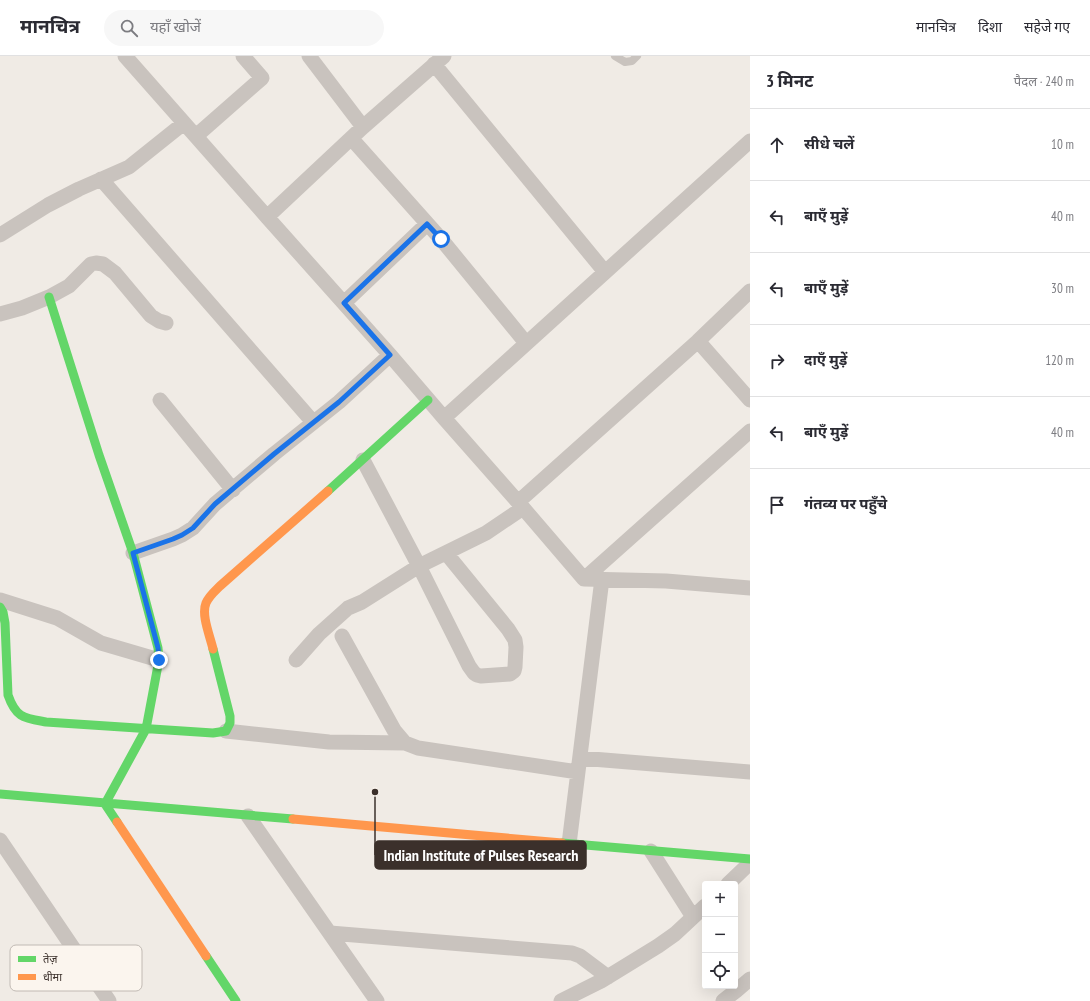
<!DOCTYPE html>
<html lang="hi">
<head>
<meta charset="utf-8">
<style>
  :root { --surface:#fff; --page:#f7f7f7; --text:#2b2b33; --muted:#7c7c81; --line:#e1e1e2 }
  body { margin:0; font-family:"PT Sans Narrow","Noto Sans Devanagari",sans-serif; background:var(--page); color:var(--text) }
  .controls { position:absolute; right:12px; bottom:12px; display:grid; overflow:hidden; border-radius:4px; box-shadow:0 4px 16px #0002 }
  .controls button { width:36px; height:36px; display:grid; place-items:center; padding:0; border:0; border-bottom:1px solid var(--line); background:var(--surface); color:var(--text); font:20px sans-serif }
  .stop { position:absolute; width:12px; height:12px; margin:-9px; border:3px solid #1a73e8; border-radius:50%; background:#fff }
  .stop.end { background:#1a73e8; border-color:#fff; box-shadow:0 1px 4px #0008 }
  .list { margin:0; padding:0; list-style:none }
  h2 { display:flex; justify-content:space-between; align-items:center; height:52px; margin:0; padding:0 16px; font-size:17px }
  h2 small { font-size:13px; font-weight:400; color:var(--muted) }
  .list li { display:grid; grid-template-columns:26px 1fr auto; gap:12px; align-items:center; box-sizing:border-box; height:72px; padding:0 16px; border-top:1px solid var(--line) }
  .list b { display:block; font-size:15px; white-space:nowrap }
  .list em { font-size:13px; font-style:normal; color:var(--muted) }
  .icon { flex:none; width:22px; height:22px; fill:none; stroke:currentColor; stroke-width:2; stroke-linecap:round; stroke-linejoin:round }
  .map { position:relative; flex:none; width:750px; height:945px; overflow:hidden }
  header { display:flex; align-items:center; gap:24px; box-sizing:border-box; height:56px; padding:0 20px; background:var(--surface); border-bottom:1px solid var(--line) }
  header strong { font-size:19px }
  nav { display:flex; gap:22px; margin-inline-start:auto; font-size:14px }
  .search { width:280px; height:36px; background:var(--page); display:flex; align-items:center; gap:10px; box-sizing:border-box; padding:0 14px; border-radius:22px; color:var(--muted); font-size:15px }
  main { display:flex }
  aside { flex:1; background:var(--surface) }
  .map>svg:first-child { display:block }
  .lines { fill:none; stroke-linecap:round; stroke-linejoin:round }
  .lane { stroke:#c9c3be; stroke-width:8 }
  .street { stroke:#c9c3be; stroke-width:15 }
  .fast { stroke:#63d668; stroke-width:9 }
  .slow { stroke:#ff974d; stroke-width:9 }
  .route { stroke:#1a73e8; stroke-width:5 }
  .key { fill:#fbf5ee; stroke:#c1bab4; stroke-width:1 }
  .key-label { font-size:11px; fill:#3b302b }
  .leader { fill:none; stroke:#3b302b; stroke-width:1.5 }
  .callout-dot { fill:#3b302b; stroke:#fbf5ee; stroke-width:1.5 }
  .callout { fill:#3b302b; stroke:#3b302b; stroke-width:1.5 }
  .callout-label { font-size:16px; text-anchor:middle; font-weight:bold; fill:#fff }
</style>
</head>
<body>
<header>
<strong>मानचित्र</strong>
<div class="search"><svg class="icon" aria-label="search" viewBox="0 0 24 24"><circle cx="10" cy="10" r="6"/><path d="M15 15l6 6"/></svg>यहाँ खोजें</div>
<nav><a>मानचित्र</a><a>दिशा</a><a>सहेजे गए</a></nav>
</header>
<main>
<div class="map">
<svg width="750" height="945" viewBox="0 0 750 945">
  <rect width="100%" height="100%" fill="#f0ebe5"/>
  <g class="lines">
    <path class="lane" d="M615,0L625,6L632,5L637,0"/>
    <path class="street" d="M125,0L267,161L390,299L444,362L518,446
      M309,0L363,71
      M434,8L605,216
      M196,80L262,22L243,0
      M351,82L441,183L526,287
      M101,123L313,366
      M267,161L363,71L444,0
      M0,179L48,149L79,133L129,111L184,67
      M750,235L698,285L750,344
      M344,247L427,168
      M0,258L22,252L49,241L69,230L91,208L96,207L103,208L115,217L151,260L159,265L166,267
      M698,285L518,446L584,523L666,525L750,532
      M160,344L233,434
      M444,362L750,85
      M363,404L419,510L469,610L474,617L477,619L481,620L510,618L514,615L515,611L516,591L515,584L508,573L446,497
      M133,497L173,483L182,479L193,472L215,448L274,398L339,346L390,299
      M584,523L750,375
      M0,544L57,562L101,587L159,604
      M342,580L394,674L405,687L418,692L578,716
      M296,604L319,578L348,552L362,546L419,510L486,477L523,452
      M226,675L329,686L405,687
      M580,702L750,716
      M248,760L377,945
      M0,784L109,945
      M569,788L602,523
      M651,795L693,861
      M728,828L750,807
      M330,877L572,897L580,900L608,921
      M561,945L601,925L658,890L675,878L705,850
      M723,945L737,934L750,923"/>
    <path class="fast" d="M49,241L99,399L133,497L158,592L159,604L146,673L105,748L117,766
      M328,435L428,344
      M0,551L3,556L5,567L8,639C16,662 24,662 46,666L213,677L226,675L230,667V660L213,593
      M0,738L293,763
      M562,787L750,803
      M206,900L236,945"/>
    <path class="slow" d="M213,593C210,580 201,559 206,547C209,540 215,535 220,530L328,435
      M293,763L562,787
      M117,766L206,900"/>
  </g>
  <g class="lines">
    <path class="route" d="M159,604L158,592L133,497L173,483L182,479L193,472L215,448L274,398L339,346L390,299L344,247L427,168L441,183"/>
  </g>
  <rect x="10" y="889" width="132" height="46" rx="6" class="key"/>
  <rect x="18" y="900" width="18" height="6" fill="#63d668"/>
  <rect x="18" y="918" width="18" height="6" fill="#ff974d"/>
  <g class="key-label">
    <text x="43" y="907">तेज़</text>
    <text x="43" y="925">धीमा</text>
  </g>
  <path class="leader" d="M375 736L375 799"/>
  <circle class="callout-dot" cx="375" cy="736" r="4"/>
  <rect class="callout" x="375" y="785" width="211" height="28" rx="4"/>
  <g class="callout-label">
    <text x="481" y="805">Indian Institute of Pulses Research</text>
  </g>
</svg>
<div class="controls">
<button>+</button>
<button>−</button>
<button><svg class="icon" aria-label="locate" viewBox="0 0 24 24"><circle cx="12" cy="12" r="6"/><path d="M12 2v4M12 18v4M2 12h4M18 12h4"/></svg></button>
</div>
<div class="stop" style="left:441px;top:183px"></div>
<div class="stop end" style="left:159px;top:604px"></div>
</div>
<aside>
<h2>3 मिनट<small>पैदल · 240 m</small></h2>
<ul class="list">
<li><svg class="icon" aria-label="ahead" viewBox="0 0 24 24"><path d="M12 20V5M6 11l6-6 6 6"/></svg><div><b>सीधे चलें</b></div><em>10 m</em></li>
<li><svg class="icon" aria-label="left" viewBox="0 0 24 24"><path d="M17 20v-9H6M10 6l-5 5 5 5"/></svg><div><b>बाएँ मुड़ें</b></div><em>40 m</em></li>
<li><svg class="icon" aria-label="left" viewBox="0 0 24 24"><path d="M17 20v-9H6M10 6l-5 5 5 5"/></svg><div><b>बाएँ मुड़ें</b></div><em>30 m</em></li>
<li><svg class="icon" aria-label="right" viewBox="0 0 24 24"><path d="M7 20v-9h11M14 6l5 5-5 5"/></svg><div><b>दाएँ मुड़ें</b></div><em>120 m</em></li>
<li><svg class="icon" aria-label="left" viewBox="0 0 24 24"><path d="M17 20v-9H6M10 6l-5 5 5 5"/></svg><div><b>बाएँ मुड़ें</b></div><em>40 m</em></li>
<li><svg class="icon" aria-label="arrive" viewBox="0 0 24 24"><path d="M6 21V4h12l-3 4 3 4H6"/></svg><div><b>गंतव्य पर पहुँचे</b></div></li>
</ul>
</aside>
</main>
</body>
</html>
